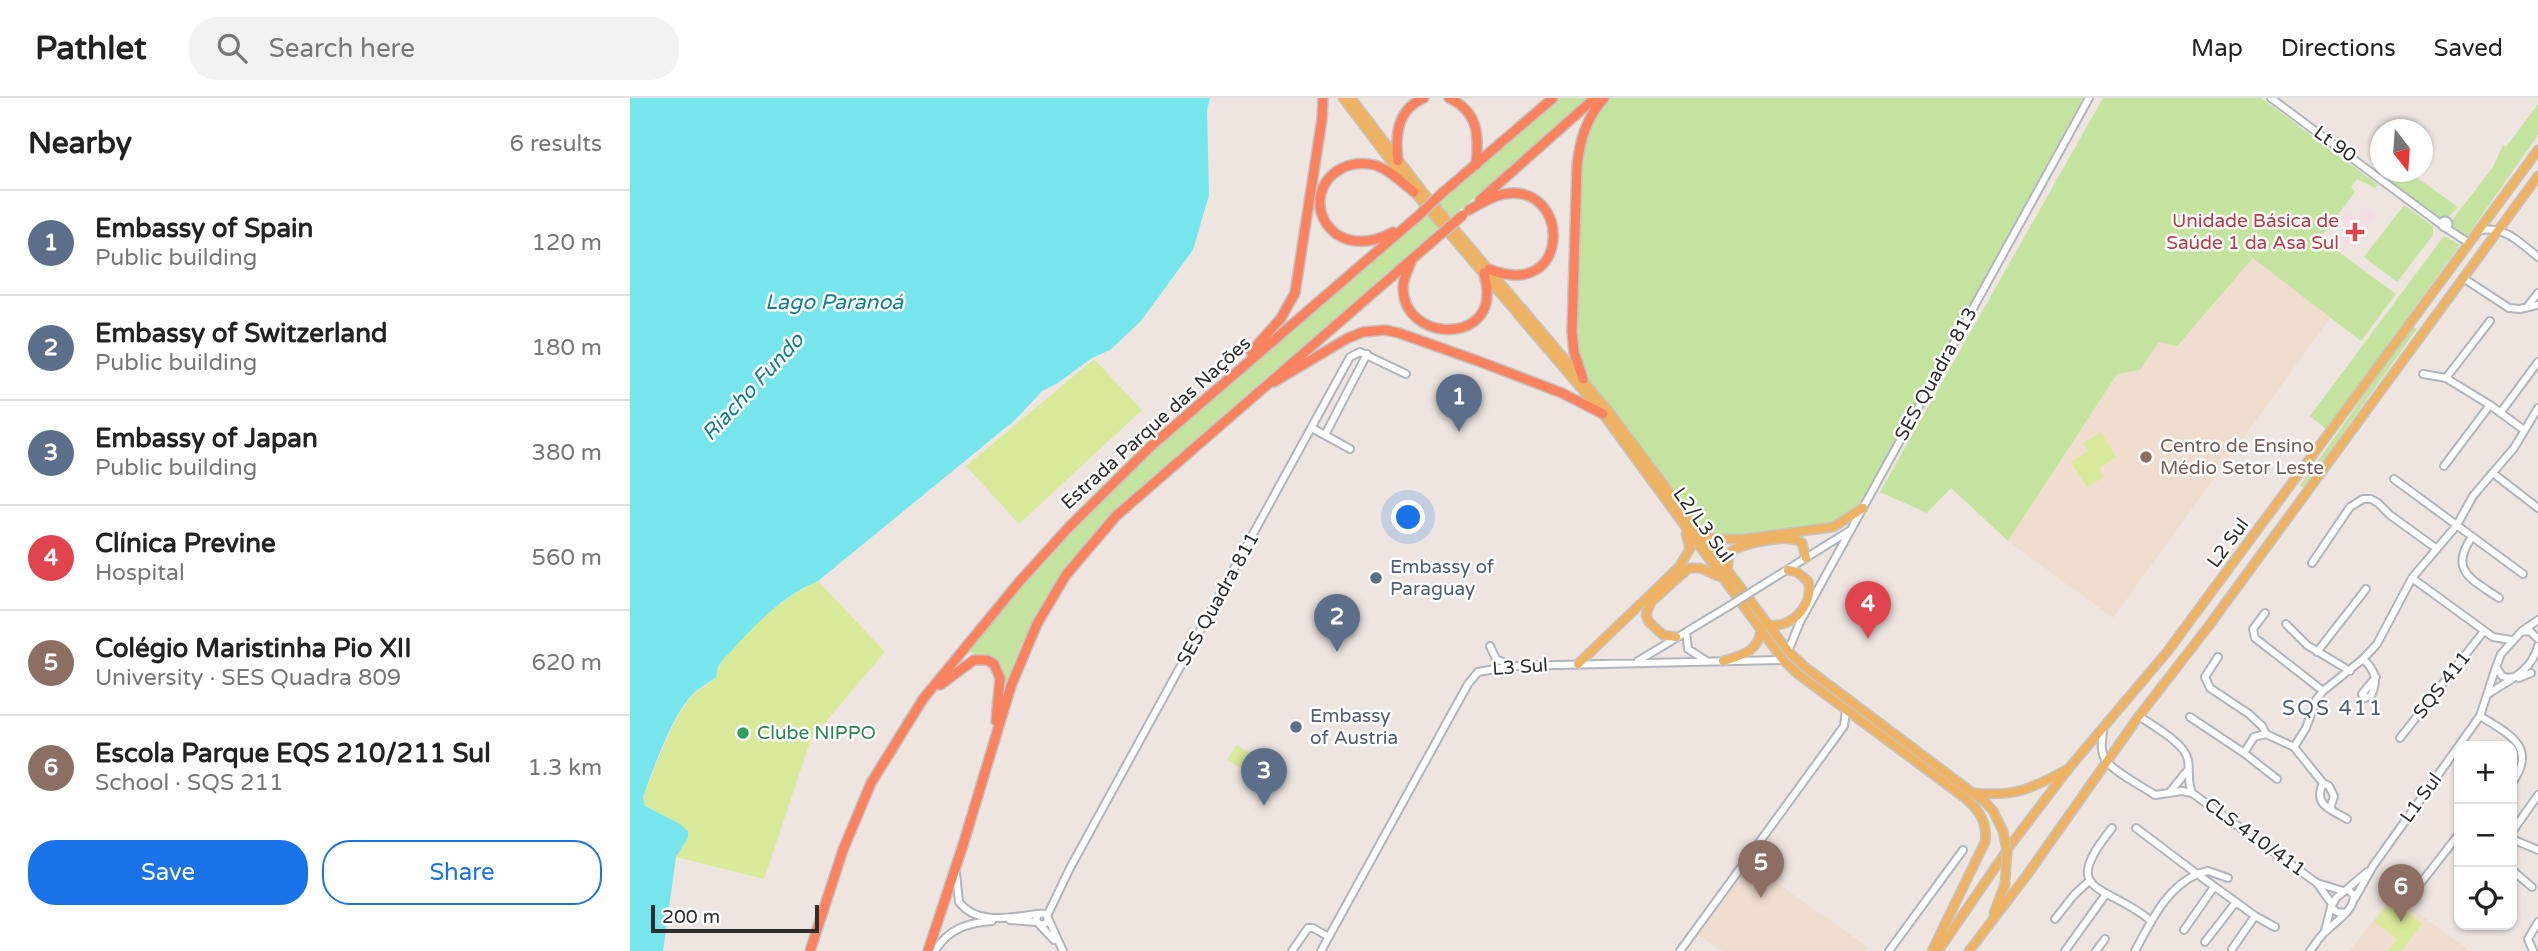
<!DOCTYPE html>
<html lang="en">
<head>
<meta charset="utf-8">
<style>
  :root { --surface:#fff; --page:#f2f2f2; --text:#222; --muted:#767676; --line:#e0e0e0; --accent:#1a73e8 }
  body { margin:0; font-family:"Varela Round",sans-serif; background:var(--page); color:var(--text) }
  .controls { position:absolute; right:21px; bottom:21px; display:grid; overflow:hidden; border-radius:14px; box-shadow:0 2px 5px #0004 }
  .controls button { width:63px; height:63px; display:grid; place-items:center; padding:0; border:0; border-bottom:2px solid var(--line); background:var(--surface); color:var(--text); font:35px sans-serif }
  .compass { position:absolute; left:1740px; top:21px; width:63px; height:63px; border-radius:50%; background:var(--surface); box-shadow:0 2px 5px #0004; rotate:163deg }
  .scale { position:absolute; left:21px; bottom:18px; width:168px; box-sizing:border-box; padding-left:7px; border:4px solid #2d2d2d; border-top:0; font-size:19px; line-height:24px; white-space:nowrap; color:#2d2d2d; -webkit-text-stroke:5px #fff; paint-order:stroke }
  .you { position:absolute; left:779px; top:420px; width:24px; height:24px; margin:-18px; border:5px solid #fff; border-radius:50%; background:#1a73e8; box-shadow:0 0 0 10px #1a73e833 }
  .badge { display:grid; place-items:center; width:46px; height:46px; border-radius:50%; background:var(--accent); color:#fff; font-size:23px; font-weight:700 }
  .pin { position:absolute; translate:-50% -58px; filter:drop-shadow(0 2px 4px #0008) }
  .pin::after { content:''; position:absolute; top:37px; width:24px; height:21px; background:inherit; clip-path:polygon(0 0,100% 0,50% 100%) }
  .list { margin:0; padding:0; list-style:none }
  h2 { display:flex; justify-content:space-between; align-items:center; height:91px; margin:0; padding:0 28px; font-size:30px }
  h2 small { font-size:23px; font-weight:400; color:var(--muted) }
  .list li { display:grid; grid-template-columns:46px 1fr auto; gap:21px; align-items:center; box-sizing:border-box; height:105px; padding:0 28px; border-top:2px solid var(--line) }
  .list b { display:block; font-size:26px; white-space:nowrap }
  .list p { margin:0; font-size:23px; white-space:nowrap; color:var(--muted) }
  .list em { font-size:23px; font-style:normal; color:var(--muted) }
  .actions { display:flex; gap:14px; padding:21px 28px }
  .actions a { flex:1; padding:16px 0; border:2px solid var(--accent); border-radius:28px; text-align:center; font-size:24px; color:var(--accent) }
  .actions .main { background:var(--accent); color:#fff }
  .icon { flex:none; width:38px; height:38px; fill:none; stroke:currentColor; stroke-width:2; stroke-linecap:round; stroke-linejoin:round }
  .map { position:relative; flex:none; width:1908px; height:853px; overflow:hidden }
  header { display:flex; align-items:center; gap:42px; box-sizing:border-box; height:98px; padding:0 35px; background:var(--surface); border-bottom:2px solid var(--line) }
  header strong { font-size:33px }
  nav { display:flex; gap:38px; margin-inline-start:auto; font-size:24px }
  .search { width:490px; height:63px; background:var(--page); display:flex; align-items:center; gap:18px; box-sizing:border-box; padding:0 24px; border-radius:28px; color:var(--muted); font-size:26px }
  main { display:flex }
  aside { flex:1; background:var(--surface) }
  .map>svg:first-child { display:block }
  .education { fill:#efded0 }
  .medical { fill:#f4dee3 }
  .green { fill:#c3e39e }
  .pitch { fill:#d8e99a }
  .water { fill:#76e5ec }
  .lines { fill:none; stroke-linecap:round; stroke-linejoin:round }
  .minor-casing { stroke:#b0b5bd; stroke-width:10 }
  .major-casing { stroke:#c4c4c4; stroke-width:11 }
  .highway-casing { stroke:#c4c4c4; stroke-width:12 }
  .minor { stroke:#fff; stroke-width:6 }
  .major { stroke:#eeb265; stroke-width:8 }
  .highway { stroke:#fb825e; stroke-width:9 }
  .minor-bridge-casing { stroke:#b0b5bd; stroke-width:10; stroke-linecap:butt }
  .major-bridge-casing { stroke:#c4c4c4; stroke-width:11; stroke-linecap:butt }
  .highway-bridge-casing { stroke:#c4c4c4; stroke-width:12; stroke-linecap:butt }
  .minor-bridge { stroke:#fff; stroke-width:6 }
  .major-bridge { stroke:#eeb265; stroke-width:8 }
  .highway-bridge { stroke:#fb825e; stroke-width:9 }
  .health-dot { fill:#e0444e; stroke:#fff; stroke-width:2.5 }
  .education-dot { fill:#8d6e63; stroke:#fff; stroke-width:2.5 }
  .service-dot { fill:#5c6f8a; stroke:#fff; stroke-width:2.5 }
  .leisure-dot { fill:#2e9e5b; stroke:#fff; stroke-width:2.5 }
  .labels { text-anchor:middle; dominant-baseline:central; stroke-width:5; stroke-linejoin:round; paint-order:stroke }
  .street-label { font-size:19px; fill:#2d2d2d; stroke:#fff }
  .health-label { font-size:19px; fill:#be3a42; stroke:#fff; text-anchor:end }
  .education-label { font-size:19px; fill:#785e54; stroke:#fff; text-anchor:start }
  .service-label { font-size:19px; fill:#4e5e75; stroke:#fff; text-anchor:start }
  .leisure-label { font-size:19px; fill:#27864d; stroke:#fff; text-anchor:start }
  .water-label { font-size:21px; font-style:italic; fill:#117d8f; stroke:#fff }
  .neighbourhood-label { font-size:21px; letter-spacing:2px; fill:#4d607d; stroke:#fff }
</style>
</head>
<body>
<header>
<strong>Pathlet</strong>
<div class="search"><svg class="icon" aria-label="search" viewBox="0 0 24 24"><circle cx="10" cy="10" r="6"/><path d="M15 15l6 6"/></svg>Search here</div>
<nav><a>Map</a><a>Directions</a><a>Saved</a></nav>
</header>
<main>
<aside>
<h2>Nearby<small>6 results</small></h2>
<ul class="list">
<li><span class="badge" style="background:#5c6f8a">1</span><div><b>Embassy of Spain</b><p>Public building</p></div><em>120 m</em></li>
<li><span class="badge" style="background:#5c6f8a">2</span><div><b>Embassy of Switzerland</b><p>Public building</p></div><em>180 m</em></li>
<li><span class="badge" style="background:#5c6f8a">3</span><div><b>Embassy of Japan</b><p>Public building</p></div><em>380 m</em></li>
<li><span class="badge" style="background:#e0444e">4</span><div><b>Clínica Previne</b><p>Hospital</p></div><em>560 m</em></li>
<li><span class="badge" style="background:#8d6e63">5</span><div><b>Colégio Maristinha Pio XII</b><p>University · SES Quadra 809</p></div><em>620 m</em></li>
<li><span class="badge" style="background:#8d6e63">6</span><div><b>Escola Parque EQS 210/211 Sul</b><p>School · SQS 211</p></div><em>1.3 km</em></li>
</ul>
<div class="actions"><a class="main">Save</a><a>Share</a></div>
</aside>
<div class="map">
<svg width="1908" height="853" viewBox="0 0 1908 853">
  <rect width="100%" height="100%" fill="#eee5e0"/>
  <path class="education" d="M1610,140L1706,212L1483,520L1378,443L1526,216Z
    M1119,765L1238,849L1235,853H1092L1067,836Z
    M1763,796L1840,853H1720Z"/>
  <path class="medical" d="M1735,108L1747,117L1724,150L1711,141L1720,128L1712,121L1718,114L1726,120Z"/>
  <path class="green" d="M930,0H959L500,398C459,439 424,481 398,533C387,554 380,577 371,599L374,579L364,562L339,554L380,502L470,404L548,329Z
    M979,0H1453L1234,399L1224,412L1203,425L1110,441L1074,436L953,281L944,254L949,48L968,12Z
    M1473,0H1631L1748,87L1745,90L1727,81L1721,89L1725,94L1690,140L1766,196L1731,243L1615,154L1622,161L1547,248L1529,244L1510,272L1487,276L1378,443L1321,390L1297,415L1250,394Z
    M1908,6V37L1835,141L1820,127L1822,122L1863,69L1873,47L1876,49Z
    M1760,74H1779L1828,109L1815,122L1802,118L1753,82Z
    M1774,107L1803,128V137L1767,184L1734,159Z
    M1814,138L1830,147L1696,331L1680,318Z
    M1783,228L1787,231L1674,389H1671L1670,387C1709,335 1744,281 1783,228Z"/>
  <path class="pitch" d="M464,261L512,312L389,426L336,368Z
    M1471,334L1486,359L1469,370L1474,379L1457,389L1441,364L1458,353L1453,345Z
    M188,483L255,554L181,641L134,781L46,759L58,740L48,725L15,708L13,699C27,666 38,630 59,601C66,592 77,589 84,581C88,576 87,571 90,566C108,537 157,496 188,483Z
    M606,647L633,662L625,678L597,662Z
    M1763,800L1792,826L1771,853H1758L1767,841L1744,824Z"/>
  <path class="water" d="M0,0H580L577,12L579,97L563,152L510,224L480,252L462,260L428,285L412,293L385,322L188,483C149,499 119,533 91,564L88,569L86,579C79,585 70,589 64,595C43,614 23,672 13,699L15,708L48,725L58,733V740L46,759L33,853H0Z"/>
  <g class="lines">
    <defs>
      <path id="minor" d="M1641,0L1812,127
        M1811.5 126a3.5 3.5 0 1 1 7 0a3.5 3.5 0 1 1-7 0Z
        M1816,130L1839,145
        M1848,133C1873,126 1889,144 1908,159
        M1833,180L1879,210L1890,211L1908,207
        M1897,209L1908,195
        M1793,276L1816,280L1860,307L1894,332
        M1816,280L1860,223
        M1871,314L1908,264
        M682,330L720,351
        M695,337L737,256
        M1814,368L1860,307
        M1864,376L1908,410
        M1764,381L1893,476
        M1842,439C1818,473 1843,482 1869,500
        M1682,465L1720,409L1733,401H1741L1748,405L1760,417L1807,451
        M1782,480L1863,539L1881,542
        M1126,491L1219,433
        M1635,515L1623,531L1625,540L1693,593
        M1656,526L1677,547L1720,573
        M1892,533L1908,522
        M1056,534L1058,551L1075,562
        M860,548L866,561L880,567
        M1158,553L1170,524L1459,0
        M1687,554L1736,491
        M1588,559L1575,579L1580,590L1619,616L1632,628L1636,636L1664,649
        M1733,561C1746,573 1748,582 1741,598L1735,600L1732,596L1746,579
        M1008,563L1099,508
        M1884,579L1878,580L1872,578L1866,569L1871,556L1891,534L1900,533L1908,541
        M1889,580L1901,575
        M1858,596C1879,582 1901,574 1908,548
        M1509,618C1523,628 1555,645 1558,662C1560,674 1557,683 1562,695
        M1850,618C1879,636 1908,649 1882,685
        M1560,619L1614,655L1647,681
        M1473,633C1472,642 1470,652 1475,661C1482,673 1512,688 1525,697L1552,693L1562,695L1687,785L1713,793
        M1770,640L1854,533
        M1614,655L1624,639L1636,636
        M1693,685L1664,649L1676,630L1686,602L1693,593L1733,561L1747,546L1782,480L1827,427L1843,398L1884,350L1908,310
        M1540,694L1557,673
        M1700,711L1704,698L1699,688L1693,685C1683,707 1700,711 1717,721
        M1482,730C1428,797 1475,785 1520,822
        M1506,730L1567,776L1578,773L1598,780
        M1882,734L1908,697
        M1882,741L1908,752
        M1882,772L1902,789
        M326,775L329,804C347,828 382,819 408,816
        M1687,785L1702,806
        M1790,786L1829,736
        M1717,791L1737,774
        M1725,800L1743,768L1850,618L1866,569
        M406.5 821a5.5 5.5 0 1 1 11 0a5.5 5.5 0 1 1-11 0Z
        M417,818L440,770L720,259L730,254L776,276
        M1625,818L1645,829
        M418,820L433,853
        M1425,821L1444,797L1459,783
        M380,822L407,824
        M409,826L424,842
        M1554,832L1584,789
        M1695,833L1701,809
        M1602,851L1625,818L1606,804
        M305,853C318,831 337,825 362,823
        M662,853L678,830H683L699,839
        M691,853L838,586L848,574L882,568L1153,562
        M1050,853L1214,628L1216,612
        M1259,853L1333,752
        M1435,853L1476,796
        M1466,853L1475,841
        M1505,853C1521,824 1535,791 1567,776L1606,804L1575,844
        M1680,853C1685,847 1689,839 1695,834C1706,823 1724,813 1724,797L1717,791L1706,800L1701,809L1707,814L1715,815
        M1903,853L1898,841L1908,824"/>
      <path id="major" d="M713,0L784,94L973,316L1153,562L1168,576L1335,700C1349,712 1358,725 1355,744L1302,853
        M721,0L793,94L977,311L1158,553L1175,569L1356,705L1363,713L1373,733
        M1070,432L1083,441H1113L1203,429L1233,410
        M1097,473L1099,455C1111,445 1160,435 1172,445L1176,460
        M1136,526C1160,533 1185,507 1178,483L1167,474L1158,472
        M1046,539L1033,537L1019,524L1016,517L1021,504L1059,470H1070L1088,478
        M1093,563C1112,557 1128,554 1131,532
        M948,566L1049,469L1060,451L1056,436
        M1346,695C1385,699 1403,690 1436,672
        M1364,815L1375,786
        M1308,853L1382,745L1439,670L1537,554L1908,52
        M1339,853L1397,777L1509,618L1578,529L1908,78"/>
      <path id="highway" d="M819,0C849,14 849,38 846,67
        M768,63C765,37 767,11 794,0
        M811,96L923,0
        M850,102L965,0
        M839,112C850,106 862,98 874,96C942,84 942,205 859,171
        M763,134C700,169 664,96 712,70C723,65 733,64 744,67C759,71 772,85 784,94
        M781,164C778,172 773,181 773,190C774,242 856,246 857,197C858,190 855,182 854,175
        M621,254L651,220L665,195L692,21L693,0
        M953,281L944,254L942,234L947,68C950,41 956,21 974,0
        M644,284L718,240L733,234L755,232L769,235L848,263L932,295L973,316
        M310,587L344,562H357L364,566L370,580L366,623
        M180,853L213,752L241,685L293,601L389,484L439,429L521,348L788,118
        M298,853L333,747L381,588L407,526L436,477L486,418L804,142"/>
    </defs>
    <use href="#minor" class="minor-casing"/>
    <use href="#major" class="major-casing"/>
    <use href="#highway" class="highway-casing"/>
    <use href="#minor" class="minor"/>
    <use href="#major" class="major"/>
    <use href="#highway" class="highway"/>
    <defs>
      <path id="minor-bridge" d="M1099,508L1126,491"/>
      <path id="major-bridge" d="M1373,733L1377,754L1375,786"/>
      <path id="highway-bridge" d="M788,118L811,96
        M804,142L833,117"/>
    </defs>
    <use href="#minor-bridge" class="minor-bridge-casing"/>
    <use href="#major-bridge" class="major-bridge-casing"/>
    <use href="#highway-bridge" class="highway-bridge-casing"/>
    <use href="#minor-bridge" class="minor-bridge"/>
    <use href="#major-bridge" class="major-bridge"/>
    <use href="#highway-bridge" class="highway-bridge"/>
  </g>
  <path class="health-dot" d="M1721.5 123.5h7v7h7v7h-7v7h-7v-7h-7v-7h7z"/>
  <circle class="education-dot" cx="1516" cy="359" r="7"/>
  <g class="service-dot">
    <circle cx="746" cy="480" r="7"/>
    <circle cx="666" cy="629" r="7"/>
  </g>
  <circle class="leisure-dot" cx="113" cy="635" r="7"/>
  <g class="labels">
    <g class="street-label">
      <text transform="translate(1705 46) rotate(36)">Lt 90</text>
      <text transform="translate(1306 276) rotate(-61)">SES Quadra 813</text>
      <text transform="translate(526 325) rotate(-42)">Estrada Parque das Nações</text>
      <text transform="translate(1073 427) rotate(54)">L2/L3 Sul</text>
      <text transform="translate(1598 445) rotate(-54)">L2 Sul</text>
      <text transform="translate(588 501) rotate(-61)">SES Quadra 811</text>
      <text transform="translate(890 569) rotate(-4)">L3 Sul</text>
      <text transform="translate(1812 587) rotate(-52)">SQS 411</text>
      <text transform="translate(1791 700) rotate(-54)">L1 Sul</text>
      <text transform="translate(1625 739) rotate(36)">CLS 410/411</text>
    </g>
    <g class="health-label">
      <text x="1709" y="123">Unidade Básica de<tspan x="1709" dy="22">Saúde 1 da Asa Sul</tspan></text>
    </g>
    <g class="education-label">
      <text x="1530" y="348">Centro de Ensino<tspan x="1530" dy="22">Médio Setor Leste</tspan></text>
    </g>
    <g class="service-label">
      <text x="760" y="469">Embassy of<tspan x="760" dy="22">Paraguay</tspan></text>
      <text x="680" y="618">Embassy<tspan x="680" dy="22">of Austria</tspan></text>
    </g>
    <g class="leisure-label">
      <text x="127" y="635">Clube NIPPO</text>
    </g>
    <g class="water-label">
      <text x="204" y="204">Lago Paranoá</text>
      <text transform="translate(123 289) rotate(-47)">Riacho Fundo</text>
    </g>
    <g class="neighbourhood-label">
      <text x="1703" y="610">SQS 411</text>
    </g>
  </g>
</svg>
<div class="controls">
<button>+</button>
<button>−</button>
<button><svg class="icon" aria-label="locate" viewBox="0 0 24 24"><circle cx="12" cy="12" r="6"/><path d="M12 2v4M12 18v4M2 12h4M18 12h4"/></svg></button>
</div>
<svg class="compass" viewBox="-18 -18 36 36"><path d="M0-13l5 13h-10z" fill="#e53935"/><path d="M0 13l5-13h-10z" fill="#767676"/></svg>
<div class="scale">200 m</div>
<div class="you"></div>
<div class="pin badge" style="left:829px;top:334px;background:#5c6f8a">1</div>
<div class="pin badge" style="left:707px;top:554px;background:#5c6f8a">2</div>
<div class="pin badge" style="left:634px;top:708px;background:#5c6f8a">3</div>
<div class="pin badge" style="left:1238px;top:541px;background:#e0444e">4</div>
<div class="pin badge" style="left:1131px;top:800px;background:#8d6e63">5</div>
<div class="pin badge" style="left:1771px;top:824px;background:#8d6e63">6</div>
</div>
</main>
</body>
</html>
